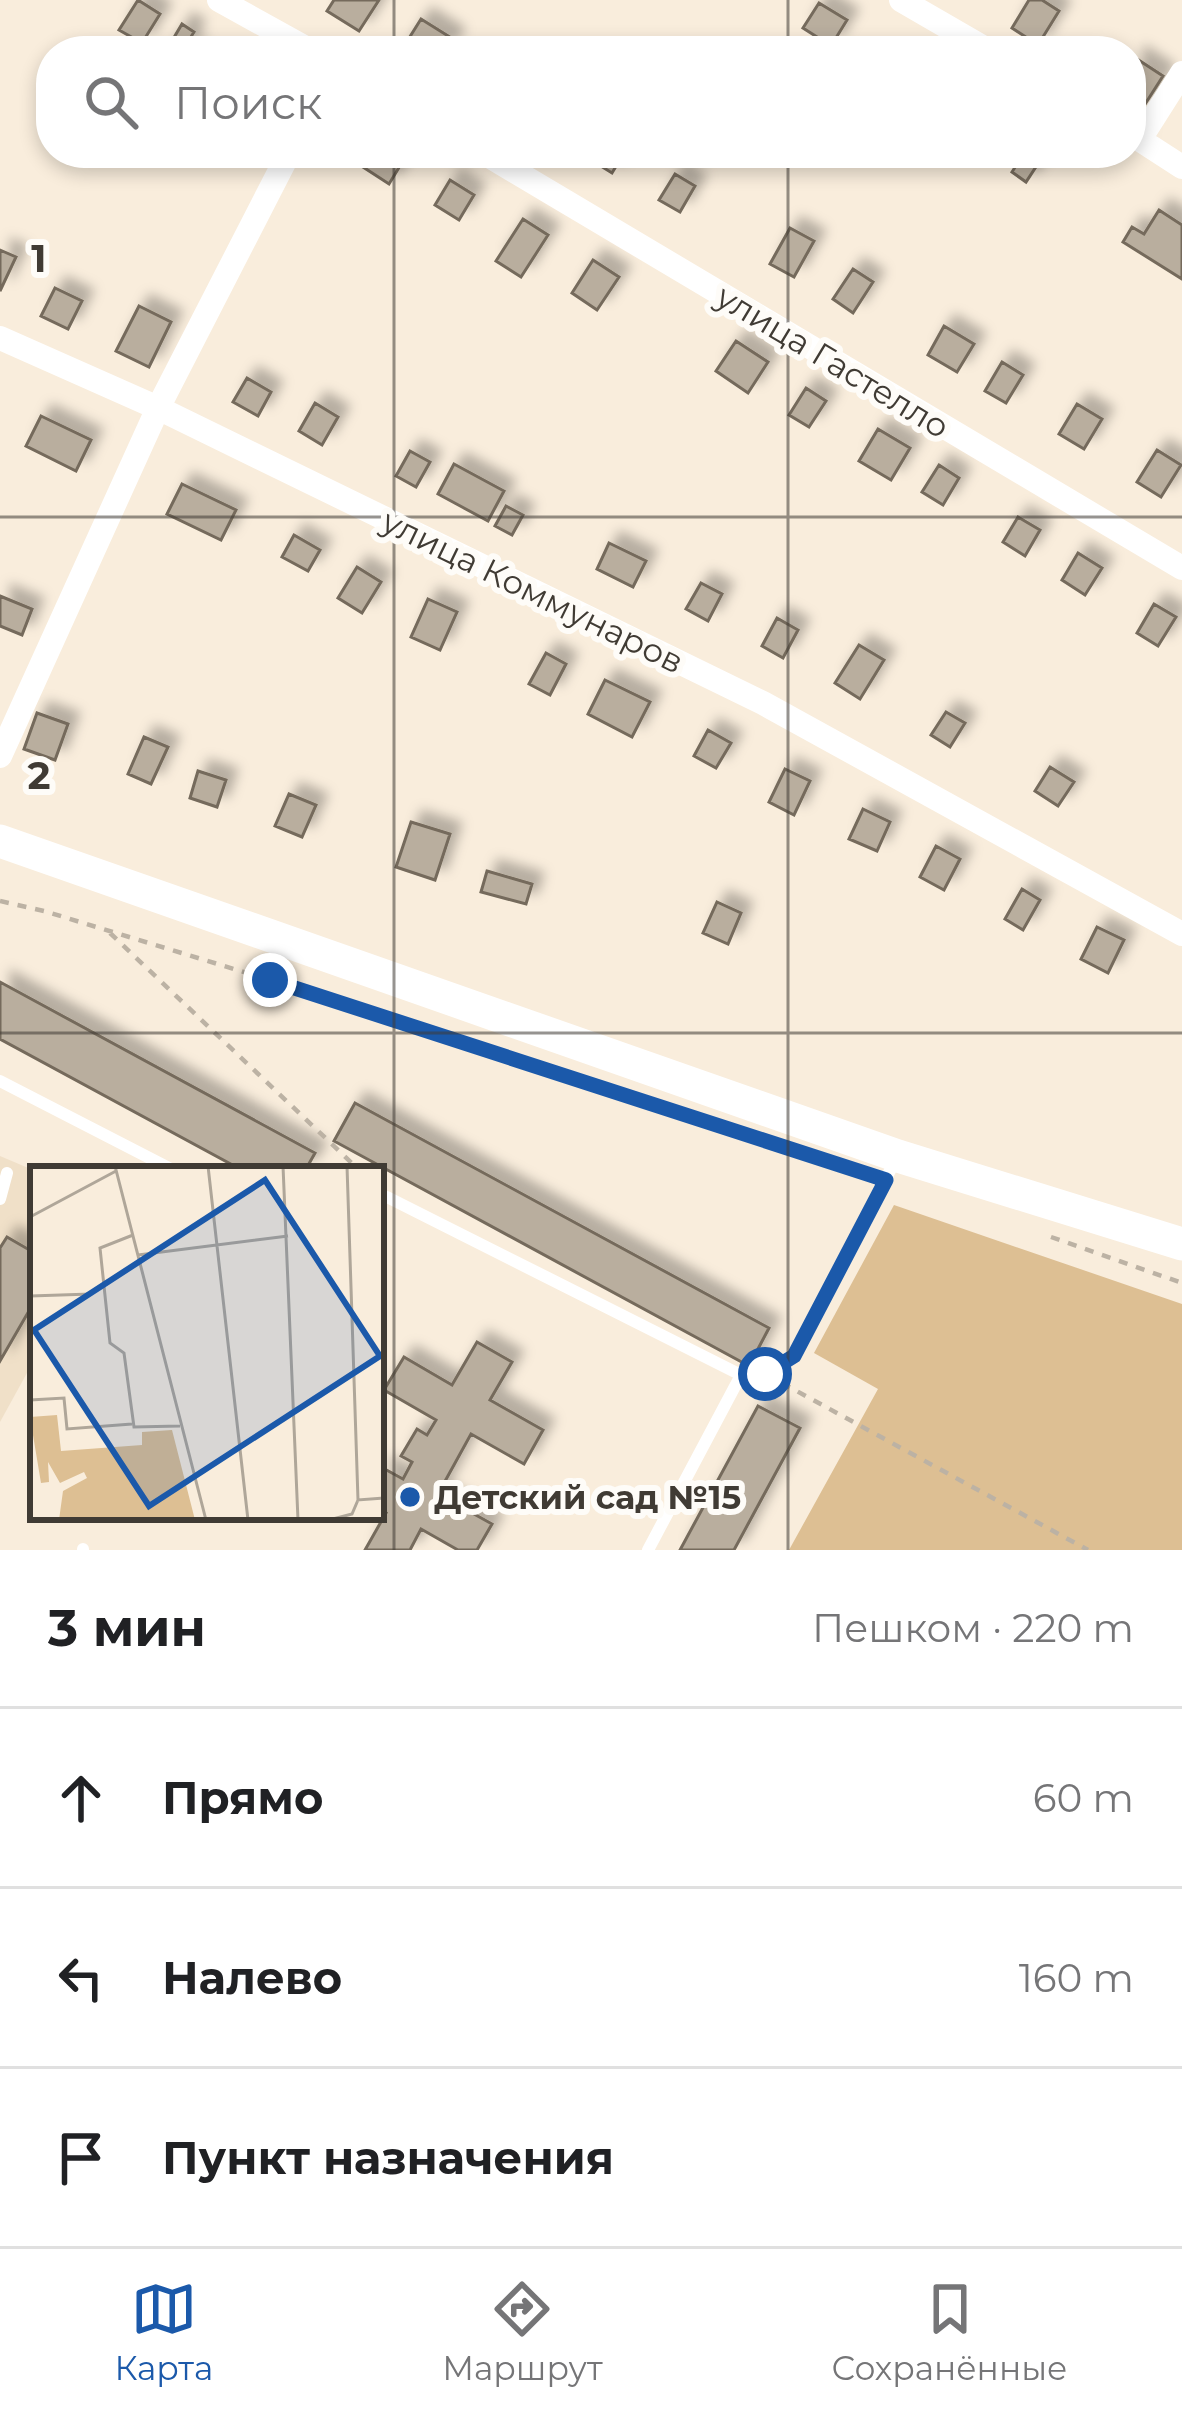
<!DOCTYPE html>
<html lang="ru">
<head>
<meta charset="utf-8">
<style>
  :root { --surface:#fff; --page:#f6f6f6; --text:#202124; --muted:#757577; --line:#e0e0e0; --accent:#1b59aa }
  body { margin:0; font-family:Montserrat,sans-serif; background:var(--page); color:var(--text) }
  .stop { position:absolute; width:36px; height:36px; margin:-27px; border:9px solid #1b59aa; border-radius:50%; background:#fff }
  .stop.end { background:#1b59aa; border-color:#fff; box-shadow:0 3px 12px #0008 }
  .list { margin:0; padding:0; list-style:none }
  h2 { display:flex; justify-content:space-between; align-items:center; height:156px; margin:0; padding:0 48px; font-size:51px }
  h2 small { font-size:39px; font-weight:400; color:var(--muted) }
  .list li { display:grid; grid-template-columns:78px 1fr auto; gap:36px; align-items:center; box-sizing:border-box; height:180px; padding:0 48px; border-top:3px solid var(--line) }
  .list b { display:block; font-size:45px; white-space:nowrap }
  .list em { font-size:39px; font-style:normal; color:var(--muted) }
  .icon { flex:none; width:66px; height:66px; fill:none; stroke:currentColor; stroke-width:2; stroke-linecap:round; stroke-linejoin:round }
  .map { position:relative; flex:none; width:1182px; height:1550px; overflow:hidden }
  .search { position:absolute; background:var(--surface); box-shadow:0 6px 18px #0003; left:36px; right:36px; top:36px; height:132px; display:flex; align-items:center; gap:30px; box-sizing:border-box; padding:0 42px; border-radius:48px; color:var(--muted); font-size:45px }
  .sheet { height:696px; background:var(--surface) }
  nav { display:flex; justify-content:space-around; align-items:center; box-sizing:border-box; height:168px; border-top:3px solid var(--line); background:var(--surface); font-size:33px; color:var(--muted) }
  nav a { display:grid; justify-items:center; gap:6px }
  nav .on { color:var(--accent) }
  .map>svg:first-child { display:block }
  .built { fill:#f0e0c8 }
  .green { fill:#ddbf93 }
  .building { fill:#b9ae9e; stroke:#746a5b; stroke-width:3; filter:url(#shadow) }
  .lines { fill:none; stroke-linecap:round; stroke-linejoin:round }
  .path { stroke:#bcb2a4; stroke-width:4.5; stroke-dasharray:9 9; stroke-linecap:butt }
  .lane { stroke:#fff; stroke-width:12 }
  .street { stroke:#fff; stroke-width:24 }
  .secondary { stroke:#fff; stroke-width:33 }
  .route { stroke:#1b59aa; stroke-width:15 }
  .grid { fill:none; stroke:#403b34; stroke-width:3; stroke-opacity:0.55 }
  .poi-dot { fill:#1b59aa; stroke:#fefcf8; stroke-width:4.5 }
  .labels { text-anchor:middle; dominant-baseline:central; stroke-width:12; stroke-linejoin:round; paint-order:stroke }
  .street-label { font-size:33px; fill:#403b34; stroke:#fefcf8 }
  .poi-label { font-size:33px; font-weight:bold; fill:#403b34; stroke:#fefcf8; text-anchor:start }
  .inset-road { fill:none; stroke:#afa699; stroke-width:3 }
  .view { fill:#1b59aa; fill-opacity:0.15; stroke:#1b59aa; stroke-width:6 }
  .inset-edge { fill:none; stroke:#403b34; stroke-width:6 }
  .grid-label { font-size:39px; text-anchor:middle; font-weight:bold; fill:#403b34; stroke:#fefcf8; stroke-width:12; stroke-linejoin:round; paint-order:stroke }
</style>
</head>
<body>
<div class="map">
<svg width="1182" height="1550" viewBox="0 0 1182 1550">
  <defs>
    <filter id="shadow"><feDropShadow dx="11" dy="-11" stdDeviation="6" flood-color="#0004"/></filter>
  </defs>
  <rect width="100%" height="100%" fill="#f9eddc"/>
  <path class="built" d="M0,1156L33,1170V1362L0,1422Z"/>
  <path class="green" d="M894,1205L1182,1304V1550H789L878,1389L814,1353Z"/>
  <path class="building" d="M138,0L160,14L142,43L119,30Z
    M334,0H379L359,31L327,11Z
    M1029,0H1042L1059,11L1038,45L1012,28Z
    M819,3L847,20L831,46L803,28Z
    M421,19L453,39L446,51H401Z
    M182,24L194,32L186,45L196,51H166Z
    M1134,57L1163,76L1142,109L1131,102Z
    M372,153L406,156L389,184L363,167Z
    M591,153H624L612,173L588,158Z
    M1024,153H1045L1026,182L1012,172Z
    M675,174L695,186L680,212L659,200Z
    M450,180L474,195L459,220L435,205Z
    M1159,210L1182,225V279L1123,242L1132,227L1144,234Z
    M523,219L548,235L521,277L496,261Z
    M790,228L814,241L794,277L770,264Z
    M0,250L16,257L0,291Z
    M593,260L619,277L597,310L572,293Z
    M853,269L873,282L853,313L833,299Z
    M55,288L82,301L68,329L41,316Z
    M139,306L171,322L149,367L116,351Z
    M944,326L974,344L957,372L928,355Z
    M736,341L768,362L748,393L716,371Z
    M1002,362L1023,375L1006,403L985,391Z
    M247,378L271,392L258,416L233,402Z
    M806,388L826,401L809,427L789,415Z
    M315,403L338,417L322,445L299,431Z
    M1077,404L1102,419L1084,449L1059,434Z
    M41,416L91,440L76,471L26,446Z
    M878,429L910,448L891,480L859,461Z
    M1157,450L1181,465L1161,497L1137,482Z
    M410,451L430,462L416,487L396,476Z
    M454,464L504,491L488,521L438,494Z
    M939,465L959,478L943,505L922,492Z
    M182,484L236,510L221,540L167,514Z
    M506,506L523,515L512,535L495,526Z
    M1018,517L1040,530L1025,556L1003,542Z
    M294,535L320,550L308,571L282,557Z
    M609,543L646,561L633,587L597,569Z
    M1078,553L1102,568L1085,595L1062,580Z
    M357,567L381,582L362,613L338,598Z
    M701,583L722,594L708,621L686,609Z
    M0,596L32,609L22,635L0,626Z
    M428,599L457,612L440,650L411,637Z
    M1154,604L1176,617L1158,646L1137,633Z
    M777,618L798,630L783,658L762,646Z
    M859,645L884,660L860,699L835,683Z
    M546,653L566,664L550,695L529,684Z
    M605,680L650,702L632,737L588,714Z
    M946,712L965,723L950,747L931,735Z
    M37,713L68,724L55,760L24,749Z
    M708,730L731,743L716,768L694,756Z
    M144,737L168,747L151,784L128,774Z
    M1050,767L1074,782L1058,806L1035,791Z
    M785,769L810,781L794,815L769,802Z
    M198,771L226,780L217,807L190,798Z
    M289,794L316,805L302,837L275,826Z
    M863,809L890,822L877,851L849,839Z
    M411,822L450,834L435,880L396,867Z
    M936,846L960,859L944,890L920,877Z
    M487,871L532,884L526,904L481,892Z
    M1022,889L1040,900L1023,930L1005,919Z
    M717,902L741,913L728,944L703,933Z
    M1097,927L1124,940L1108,973L1081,959Z
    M0,982L315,1153L306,1169H240L0,1039Z
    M355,1103L769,1328L749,1366L334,1141Z
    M7,1237L33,1252V1304L0,1361V1248Z
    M477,1342L512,1362L490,1400L543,1430L524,1464L471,1434L438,1494L492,1524L477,1550H458L421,1529L410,1550H365L386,1513L381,1511V1467L403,1479L412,1462L401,1456L417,1429L427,1435L436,1420L384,1390L404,1357L452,1385Z
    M758,1406L800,1428L734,1550H680Z"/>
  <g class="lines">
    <path class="path" d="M0,901L44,911L270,980L642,1101
      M110,933L358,1169
      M1051,1237L1182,1283
      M782,1383L1088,1550"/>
    <path class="lane" d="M0,1081L171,1169
      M0,1199L7,1173
      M381,1199L387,1197L741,1375L765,1374L794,1356L896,1159
      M83,1550V1549
      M648,1550L741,1375"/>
    <path class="street" d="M219,0L311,51
      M901,0L989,51
      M1131,134L1182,167
      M1140,139L1182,73
      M484,153L1182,568
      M0,338L158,408L763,703L1182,934
      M0,756L158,408L289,153"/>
    <path class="secondary" d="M0,841L898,1156L1182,1244"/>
  </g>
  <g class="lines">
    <path class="route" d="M270,980L886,1180L794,1356L765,1374"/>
  </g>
  <path class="grid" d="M394,0V51M788,0V51M394,153V1550M788,153V1550M0,517H1182M0,1033H1182"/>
  <circle class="poi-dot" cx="410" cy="1497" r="12"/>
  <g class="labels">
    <g class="street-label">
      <text transform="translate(833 361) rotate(31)">улица Гастелло</text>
      <text transform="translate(533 591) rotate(26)">улица Коммунаров</text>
    </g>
    <g class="poi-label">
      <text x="434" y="1497">Детский сад №15</text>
    </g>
  </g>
  <g transform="translate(30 1166)">
    <rect width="354" height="354" fill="#f9eddc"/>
    <path d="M27,249L31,285L112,279V266L142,264L165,354H29L33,325L57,312L54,306L30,317L18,296L19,316L11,317L0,251Z" fill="#ddbf93"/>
    <path class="inset-road" d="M85,0L176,354M178,0L218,354M253,0L268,354M317,0L328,334L354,332M0,51L86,5M103,69L70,82L80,177L94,187L104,261L150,260M108,89L258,70M0,130L61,128M0,234L34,232L37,263L102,258M299,354L322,348L328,334"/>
    <path class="view" d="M235,14L350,190L119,340L4,164Z"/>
    <rect width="354" height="354" class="inset-edge"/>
  </g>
  <g class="grid-label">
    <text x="39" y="272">1</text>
    <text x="39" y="789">2</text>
  </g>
</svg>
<div class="stop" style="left:765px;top:1374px"></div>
<div class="stop end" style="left:270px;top:980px"></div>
<div class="search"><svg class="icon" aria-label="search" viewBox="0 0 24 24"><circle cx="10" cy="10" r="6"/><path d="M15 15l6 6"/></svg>Поиск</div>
</div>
<section class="sheet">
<h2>3 мин<small>Пешком · 220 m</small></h2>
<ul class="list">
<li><svg class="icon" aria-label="ahead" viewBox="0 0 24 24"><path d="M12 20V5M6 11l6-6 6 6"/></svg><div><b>Прямо</b></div><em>60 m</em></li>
<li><svg class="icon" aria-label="left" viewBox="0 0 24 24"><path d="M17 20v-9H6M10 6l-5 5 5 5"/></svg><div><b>Налево</b></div><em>160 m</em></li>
<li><svg class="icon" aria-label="arrive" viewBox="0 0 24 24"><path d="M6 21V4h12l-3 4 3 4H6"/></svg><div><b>Пункт назначения</b></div></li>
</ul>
</section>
<nav>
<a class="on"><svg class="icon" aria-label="map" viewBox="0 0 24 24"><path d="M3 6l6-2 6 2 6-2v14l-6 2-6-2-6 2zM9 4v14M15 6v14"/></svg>Карта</a>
<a><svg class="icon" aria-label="directions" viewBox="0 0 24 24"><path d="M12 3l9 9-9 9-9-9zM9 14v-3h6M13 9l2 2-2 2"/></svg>Маршрут</a>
<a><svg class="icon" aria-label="saved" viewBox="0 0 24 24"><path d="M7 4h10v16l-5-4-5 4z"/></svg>Сохранённые</a>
</nav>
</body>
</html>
